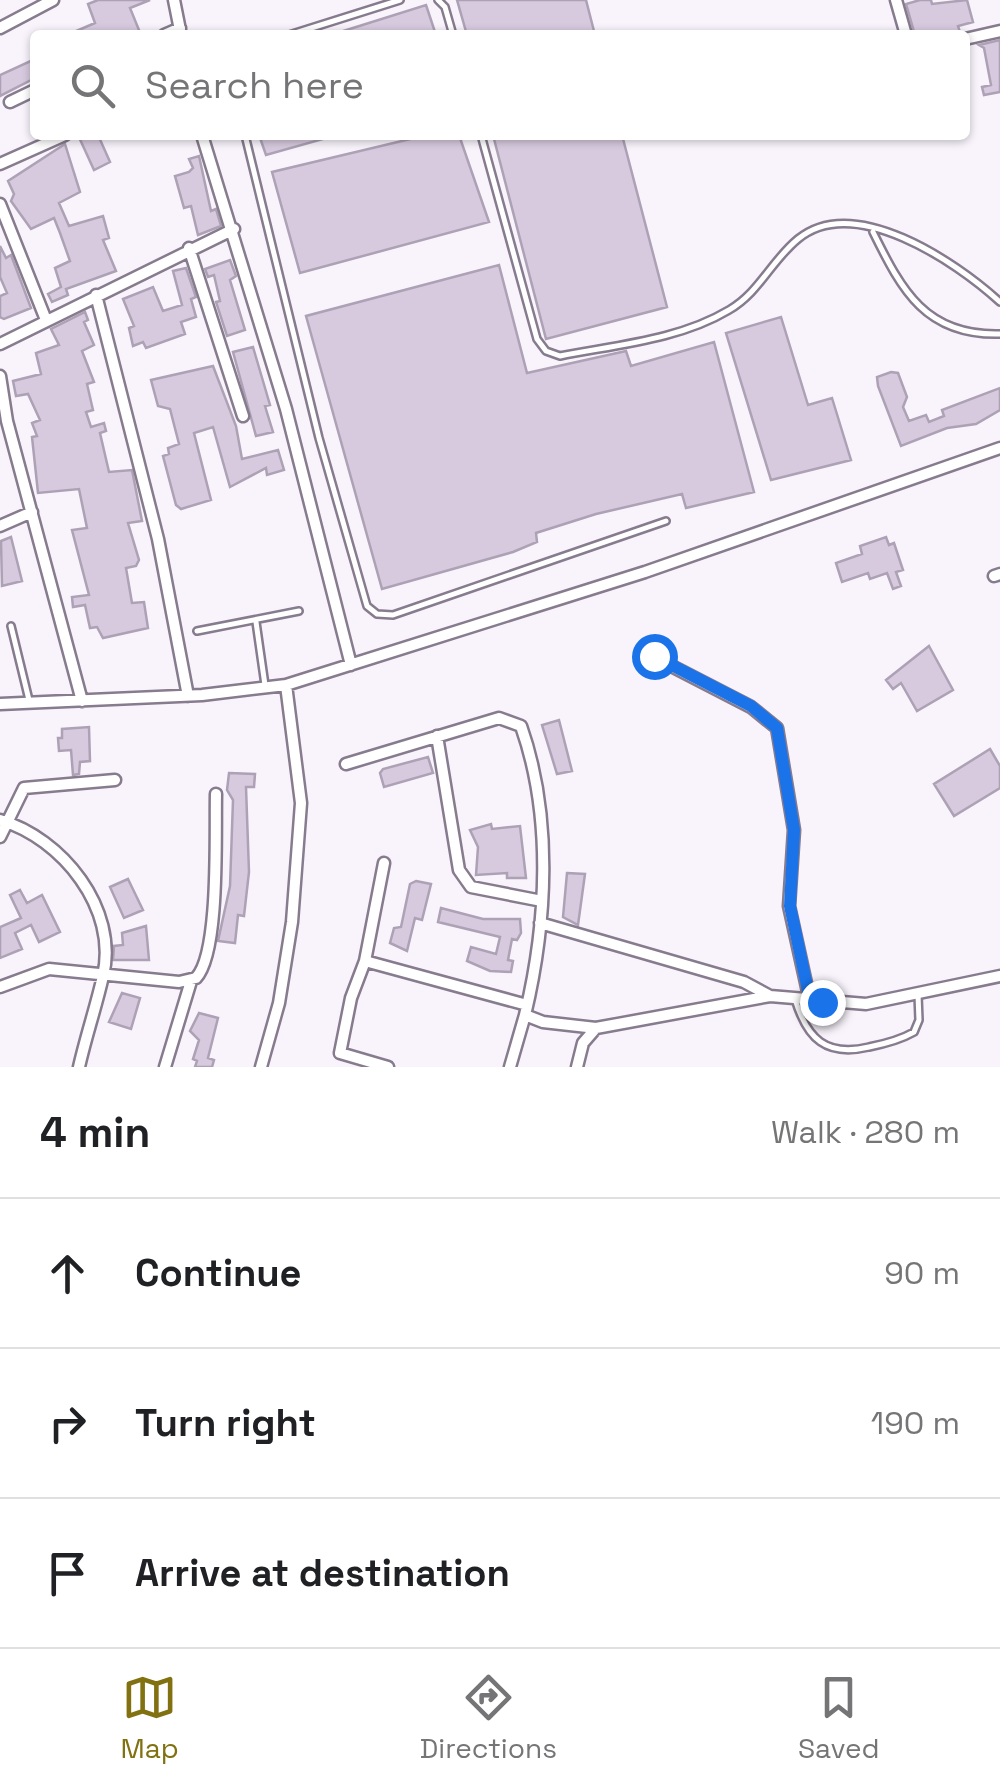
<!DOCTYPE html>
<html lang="en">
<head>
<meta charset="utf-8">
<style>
  :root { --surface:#fff; --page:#f2f2f2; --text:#202124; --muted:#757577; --line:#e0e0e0; --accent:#817111 }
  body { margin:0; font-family:"Space Grotesk",sans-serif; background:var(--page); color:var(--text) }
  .stop { position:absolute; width:30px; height:30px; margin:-22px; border:8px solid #1a73e8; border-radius:50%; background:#fff }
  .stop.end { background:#1a73e8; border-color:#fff; box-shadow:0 2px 10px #0008 }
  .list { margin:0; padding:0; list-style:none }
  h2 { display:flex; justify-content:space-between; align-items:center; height:130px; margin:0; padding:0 40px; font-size:42px }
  h2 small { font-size:32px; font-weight:400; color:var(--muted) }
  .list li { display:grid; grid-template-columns:65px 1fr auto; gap:30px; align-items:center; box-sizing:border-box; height:150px; padding:0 40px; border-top:2px solid var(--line) }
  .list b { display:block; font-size:38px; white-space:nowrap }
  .list em { font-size:32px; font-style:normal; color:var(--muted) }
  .icon { flex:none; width:55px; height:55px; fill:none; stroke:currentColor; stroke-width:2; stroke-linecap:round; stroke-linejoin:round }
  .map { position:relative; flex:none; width:1000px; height:1067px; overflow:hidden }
  .search { position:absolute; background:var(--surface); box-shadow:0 2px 8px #0004; left:30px; right:30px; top:30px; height:110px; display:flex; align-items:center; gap:25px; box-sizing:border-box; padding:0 35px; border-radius:10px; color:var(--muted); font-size:38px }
  .sheet { height:580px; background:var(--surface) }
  nav { display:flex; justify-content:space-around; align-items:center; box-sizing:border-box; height:140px; border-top:2px solid var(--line); background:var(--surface); font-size:28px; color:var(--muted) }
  nav a { display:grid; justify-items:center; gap:5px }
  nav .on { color:var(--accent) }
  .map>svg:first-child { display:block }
  .building { fill:#d7cadf; stroke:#ada1b5; stroke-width:2.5 }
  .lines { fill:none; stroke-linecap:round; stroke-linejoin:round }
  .lane-casing { stroke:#877b8e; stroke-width:10 }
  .street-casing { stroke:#877b8e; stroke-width:15 }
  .lane { stroke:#fff; stroke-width:5 }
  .street { stroke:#fff; stroke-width:10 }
  .route { stroke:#1a73e8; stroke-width:12 }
</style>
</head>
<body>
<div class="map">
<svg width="1000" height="1067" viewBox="0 0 1000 1067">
  <rect width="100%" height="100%" fill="#f9f4fc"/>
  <path class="building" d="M98,0H150L130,8L141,35H67L95,23L88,4Z
    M457,0H586L595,35H467Z
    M920,0H931L932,4L967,0L973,22L958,26L960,32L951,35H915L906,4Z
    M426,5L436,35H337V33Z
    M1000,40V92L984,95L982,87L991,85L984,48L979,45Z
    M35,59V78L0,96V75Z
    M78,135H98L110,162L94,170Z
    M259,135H329L330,137L266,155Z
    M427,135H459L489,222L300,273L272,172Z
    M493,135H622L667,307L546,339Z
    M65,144L80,192L59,203L69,226L103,216L109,238L103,240L116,271L66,289L68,295L52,302L48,294L61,287L55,268L70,261L60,233L54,218L31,229L11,201L14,194L8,181Z
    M199,156L211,211L216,209L221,226L198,235L191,206L184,208L175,176L189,172L193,168L189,159Z
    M0,246L6,258L11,255L31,308L4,319L0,317V296L7,293L0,277Z
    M230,260L236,276L230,280L245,330L227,336L216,302L220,301L214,275L208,277L205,269Z
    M499,265L527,373L626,351L631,366L714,342L754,492L686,508L682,494L596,514L536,533L537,542L513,552L382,589L306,316Z
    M186,268L196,297L191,299L196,317L181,322L185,334L146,348L143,342L133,346L129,328L134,326L123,299L153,287L163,311L182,305L173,271Z
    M85,312L88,320L84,322L94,345L82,351L94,382L87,384L93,410L86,412L91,427L104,423L106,431L100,433L109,472L132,470L142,521L128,523L139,560L136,566L126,568L132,603L144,602L148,628L103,638L97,627L90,628L85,605L73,607L72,597L89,595L72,530L87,528L79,489L38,493L32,437L37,436L32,423L40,420L28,394L16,396L13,381L41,374L36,353L59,345L51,329Z
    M781,317L808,405L832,398L851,460L771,480L726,333Z
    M253,347L270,405L265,406L273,432L256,436L233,352Z
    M213,366L236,426L242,459L278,450L284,470L267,475L266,468L230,487L213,427L194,433L211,500L181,509L176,505L163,456L169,454L168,448L179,444L170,409L158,406L151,380Z
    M891,372L898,373L907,397L903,407L909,421L926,415L929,422L944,416L942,410L1000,388V410L976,424L947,428L901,446L878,386L877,377Z
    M11,537L22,581L2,586L1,541Z
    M886,537L889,545L894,543L903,570L896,572L901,586L893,589L887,573L870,579L868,573L842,582L836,563L862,554L860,546Z
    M929,646L953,690L917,711L901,683L893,689L886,680Z
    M559,720L572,771L557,774L542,725Z
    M89,727L90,761L80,762L79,774L73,775L71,750L59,751L58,738H62V729Z
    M990,749L1000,766V788L954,816L934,784Z
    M428,757L433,773L384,787L380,773L383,769Z
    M229,773L255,774L254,787H246L249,872L244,916L238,915L235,943L218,941L230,886L233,800L227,790Z
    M491,824L492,829L520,826L526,878H507V873L476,875L478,847L470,830Z
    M567,873L585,874L578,925L563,917Z
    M128,879L143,910L124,918L110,887Z
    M416,881L431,884L422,920L415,918L407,951L390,943L394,928L401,927L410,884Z
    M20,890L27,903L42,895L60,932L39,942L31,925L15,933L22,949L0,958V927L21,918L10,895Z
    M441,908L483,919H520L521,933L517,940L512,939L508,960L513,961L511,972L490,971L467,961L471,947L496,954L500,937L438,922Z
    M146,926L149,960H113L114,946L123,945L122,933Z
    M122,993L140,998L131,1029L109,1022Z
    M199,1013L218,1018L208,1058L214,1060L212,1067H195L197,1061L193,1059L199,1040L190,1031Z"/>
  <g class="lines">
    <defs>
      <path id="lane" d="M438,0L445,7L453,35
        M289,35L400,0
        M245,135L319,438L367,606L377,614L393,615L666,521
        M481,135L537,339L546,351L560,356C615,345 679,340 729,310C759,293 771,261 798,239C854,193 955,261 1000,302
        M873,232C902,291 926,336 1000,334
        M256,622L265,685
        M11,626L29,700
        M197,631L299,611
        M795,999C807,1039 826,1057 869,1047C884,1044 900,1040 914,1032L919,1020L918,995"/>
      <path id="street" d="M174,0L181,35
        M896,0L906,35
        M0,28L53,0
        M164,35L180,28
        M965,39L1000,31
        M10,102L35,90
        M202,135L286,409L351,665
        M0,164L65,135
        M0,204L46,320
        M189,248L243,416
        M96,295L158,539L188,696
        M0,344L234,229
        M0,376L7,421L82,701
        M0,526L32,512
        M994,576L1000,574
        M654,657L751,707L777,728L794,830L789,906L810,1001
        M0,704L202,695L286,685L645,572L1000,448
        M437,736L459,870L471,887L542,901
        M346,764L499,718L521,726C553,817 547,923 525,1015
        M0,820C62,838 119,909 103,976C96,1007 86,1036 79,1067
        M0,837L24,788L115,780
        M384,863L365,961L527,1005
        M540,923L744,982L770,996
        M365,961L351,998L340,1053L388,1067
        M0,987L49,969L179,982L196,978C220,953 215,832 216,794
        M165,1067L191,981
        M261,1067L279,1003L292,922L301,803L286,685
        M510,1067L525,1015L543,1022L596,1028L770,996L866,1004L1000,976
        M577,1067L583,1043L596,1028"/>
    </defs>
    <use href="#lane" class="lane-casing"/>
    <use href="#street" class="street-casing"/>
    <use href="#lane" class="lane"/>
    <use href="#street" class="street"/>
  </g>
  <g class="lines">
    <path class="route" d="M654,656L751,706L777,728L794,830L790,906L810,1000L822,1002"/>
  </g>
</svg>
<div class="stop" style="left:654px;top:656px"></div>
<div class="stop end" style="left:822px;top:1002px"></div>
<div class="search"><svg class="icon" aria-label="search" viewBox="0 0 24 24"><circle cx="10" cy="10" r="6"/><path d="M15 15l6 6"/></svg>Search here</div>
</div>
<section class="sheet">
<h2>4 min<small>Walk · 280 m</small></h2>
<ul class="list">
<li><svg class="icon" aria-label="ahead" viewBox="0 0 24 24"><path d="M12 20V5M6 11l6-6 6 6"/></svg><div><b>Continue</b></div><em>90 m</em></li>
<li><svg class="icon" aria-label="right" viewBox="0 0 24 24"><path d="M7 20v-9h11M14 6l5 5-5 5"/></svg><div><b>Turn right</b></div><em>190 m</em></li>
<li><svg class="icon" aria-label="arrive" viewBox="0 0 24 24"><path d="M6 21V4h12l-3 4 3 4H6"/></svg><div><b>Arrive at destination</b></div></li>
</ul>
</section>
<nav>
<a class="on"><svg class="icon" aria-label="map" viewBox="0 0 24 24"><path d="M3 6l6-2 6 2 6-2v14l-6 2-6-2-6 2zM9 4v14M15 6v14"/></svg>Map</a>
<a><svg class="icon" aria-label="directions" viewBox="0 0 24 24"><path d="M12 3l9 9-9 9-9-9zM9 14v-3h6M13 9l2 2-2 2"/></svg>Directions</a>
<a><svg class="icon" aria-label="saved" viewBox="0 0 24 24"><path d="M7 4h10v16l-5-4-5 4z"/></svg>Saved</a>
</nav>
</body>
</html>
